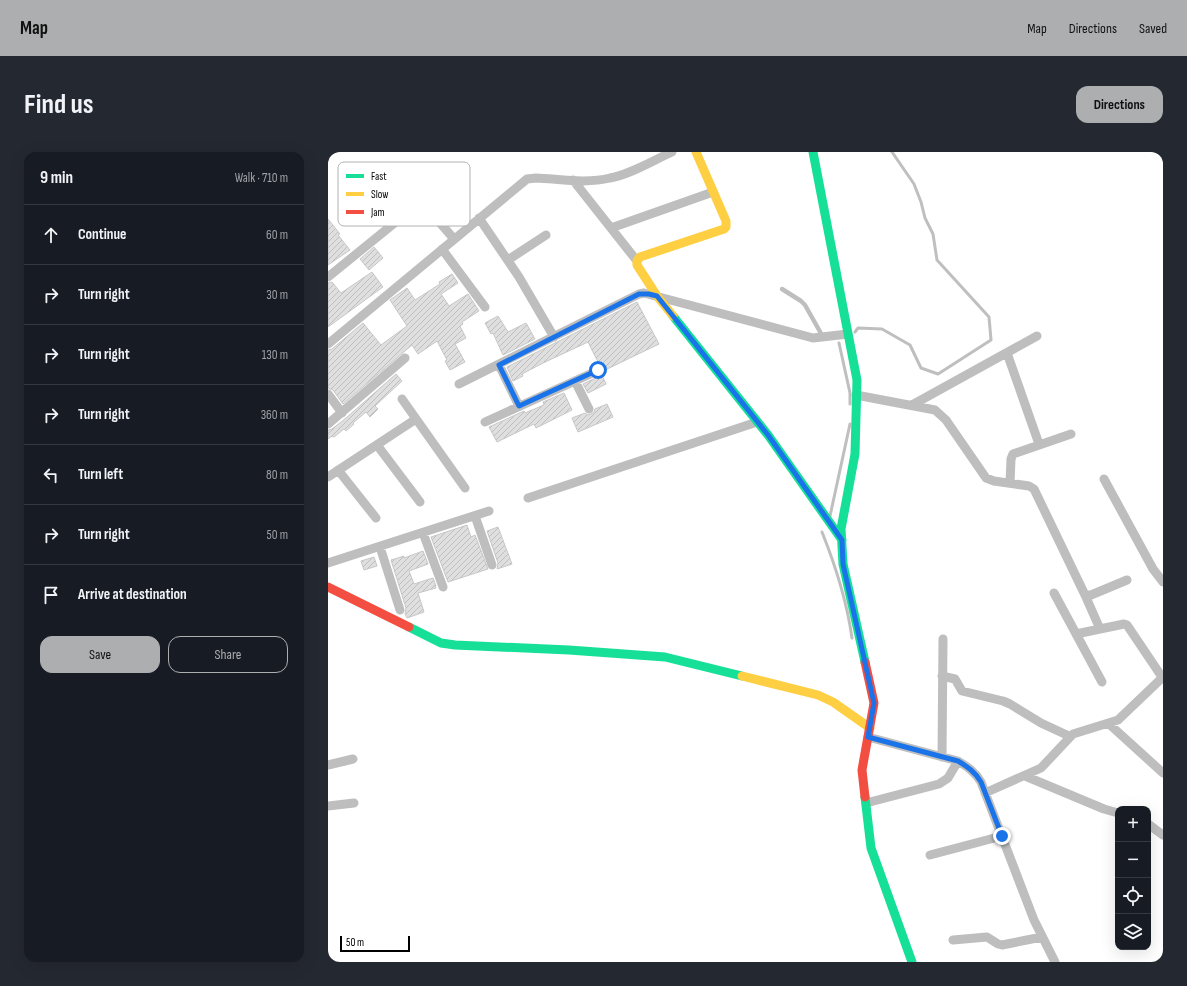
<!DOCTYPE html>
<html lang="en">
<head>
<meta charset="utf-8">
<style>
  :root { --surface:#171b24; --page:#242831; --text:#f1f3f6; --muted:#9ea1a6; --line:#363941; --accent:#adaeaf }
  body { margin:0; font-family:"Sofia Sans Condensed",sans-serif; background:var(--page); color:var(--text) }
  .controls { position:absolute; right:12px; bottom:12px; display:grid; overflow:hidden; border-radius:8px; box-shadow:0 4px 16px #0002 }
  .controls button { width:36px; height:36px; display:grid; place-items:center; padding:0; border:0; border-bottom:1px solid var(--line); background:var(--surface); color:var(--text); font:20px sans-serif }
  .scale { position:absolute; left:12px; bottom:10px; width:70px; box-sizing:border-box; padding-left:4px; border:2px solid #000; border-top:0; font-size:11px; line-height:14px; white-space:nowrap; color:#000; -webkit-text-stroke:3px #fff; paint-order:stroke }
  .stop { position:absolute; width:12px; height:12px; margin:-9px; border:3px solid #1a73e8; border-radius:50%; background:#fff }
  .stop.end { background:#1a73e8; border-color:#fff; box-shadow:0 1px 4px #0008 }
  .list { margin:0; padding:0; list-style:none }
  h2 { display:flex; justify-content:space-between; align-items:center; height:52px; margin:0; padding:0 16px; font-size:17px }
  h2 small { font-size:13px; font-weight:400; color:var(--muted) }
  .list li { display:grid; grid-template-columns:26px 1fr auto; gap:12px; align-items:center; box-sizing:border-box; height:60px; padding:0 16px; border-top:1px solid var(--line) }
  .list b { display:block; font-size:15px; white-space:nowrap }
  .list em { font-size:13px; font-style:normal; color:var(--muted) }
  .actions { display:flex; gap:8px; padding:12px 16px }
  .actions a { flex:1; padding:9px 0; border:1px solid var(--accent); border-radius:12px; text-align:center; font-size:14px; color:var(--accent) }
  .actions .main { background:var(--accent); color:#111 }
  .icon { flex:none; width:22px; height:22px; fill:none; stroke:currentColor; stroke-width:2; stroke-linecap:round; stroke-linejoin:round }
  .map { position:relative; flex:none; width:835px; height:810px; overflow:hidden; border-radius:12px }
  header { display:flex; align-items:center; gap:24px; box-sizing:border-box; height:56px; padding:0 20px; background:var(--accent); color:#111 }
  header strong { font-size:19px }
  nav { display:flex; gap:22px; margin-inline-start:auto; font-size:14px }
  .intro { display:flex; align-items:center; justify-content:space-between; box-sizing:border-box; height:96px; padding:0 24px }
  h1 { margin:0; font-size:28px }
  .button { padding:10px 18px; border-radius:12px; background:var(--accent); color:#111; font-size:14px; font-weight:700 }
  main { display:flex; gap:24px; padding:0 24px }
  aside { flex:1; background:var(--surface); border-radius:12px; box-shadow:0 4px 16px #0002 }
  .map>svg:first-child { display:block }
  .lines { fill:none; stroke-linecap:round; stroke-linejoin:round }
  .stream { stroke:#bfbfbf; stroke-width:3 }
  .building { fill:url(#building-hatch); stroke:#c7c7c7 }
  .lane { stroke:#bebebe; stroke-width:4.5 }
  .street { stroke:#bebebe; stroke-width:9 }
  .fast { stroke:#16e098; stroke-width:9 }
  .slow { stroke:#ffcf43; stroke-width:9 }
  .jam { stroke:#f24e42; stroke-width:9 }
  .route { stroke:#1a73e8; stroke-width:5 }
  .key { fill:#fff; stroke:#b2b2b2; stroke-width:1 }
  .key-label { font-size:11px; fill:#000 }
</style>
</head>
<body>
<header>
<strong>Map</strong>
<nav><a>Map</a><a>Directions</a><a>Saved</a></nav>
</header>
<div class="intro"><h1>Find us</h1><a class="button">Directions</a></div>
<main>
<aside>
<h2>9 min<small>Walk · 710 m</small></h2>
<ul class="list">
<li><svg class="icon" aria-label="ahead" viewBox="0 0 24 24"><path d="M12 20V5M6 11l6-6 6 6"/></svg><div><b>Continue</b></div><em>60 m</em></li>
<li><svg class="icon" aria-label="right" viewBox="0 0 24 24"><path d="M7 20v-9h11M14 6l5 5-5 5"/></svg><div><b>Turn right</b></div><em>30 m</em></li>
<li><svg class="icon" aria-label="right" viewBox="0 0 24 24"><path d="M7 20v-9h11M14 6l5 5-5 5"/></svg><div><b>Turn right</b></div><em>130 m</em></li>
<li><svg class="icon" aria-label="right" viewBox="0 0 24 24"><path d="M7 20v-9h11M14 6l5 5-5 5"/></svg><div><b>Turn right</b></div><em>360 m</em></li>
<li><svg class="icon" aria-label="left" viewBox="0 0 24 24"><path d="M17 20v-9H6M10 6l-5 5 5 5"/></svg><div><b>Turn left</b></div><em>80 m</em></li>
<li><svg class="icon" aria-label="right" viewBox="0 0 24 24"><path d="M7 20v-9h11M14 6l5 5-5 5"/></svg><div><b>Turn right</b></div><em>50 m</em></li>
<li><svg class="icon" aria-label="arrive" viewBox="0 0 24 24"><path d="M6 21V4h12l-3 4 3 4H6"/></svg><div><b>Arrive at destination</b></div></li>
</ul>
<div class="actions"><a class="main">Save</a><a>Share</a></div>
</aside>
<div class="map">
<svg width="835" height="810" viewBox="0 0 835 810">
  <defs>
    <pattern id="building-hatch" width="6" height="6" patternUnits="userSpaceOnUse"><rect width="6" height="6" fill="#dfdfdf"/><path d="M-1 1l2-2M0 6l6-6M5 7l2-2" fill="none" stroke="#bebebe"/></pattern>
  </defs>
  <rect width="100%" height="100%" fill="#fff"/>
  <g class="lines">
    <path class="stream" d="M527,180L530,176L554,177L582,193L593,216L610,222L663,188L661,165L609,108L605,82L597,66L593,50L586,32L564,0
      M511,191L522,241V252
      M502,364L522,272
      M494,380C508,415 519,450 524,486"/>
  </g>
  <path class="building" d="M0,67L12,82L10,83L22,98L0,113Z
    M46,95L55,106L41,118L32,107Z
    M44,120L55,135L0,175V131L4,130L13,141Z
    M124,122L130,131L113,142L121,154L140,142L151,159L134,170L135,172L132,174L138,186L127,192L137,210L122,218L117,209L119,208L109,189L90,202L84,193L15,252L5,238L0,236V198L4,197L35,171L53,193L79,174L62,148L79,136L87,148L112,132L111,130Z
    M309,150L331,192L277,218L275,213L271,212L260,190L215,211L194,222L195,224L185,229L179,215Z
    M170,164L180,180L198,171L207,187L175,203L165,181L163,182L157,171Z
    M68,222L74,229L47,254L50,257L42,265L38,260L25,271L26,272L18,279L16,277L6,285L4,284L0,287V278L4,277L18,266Z
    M274,223L278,232L260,241L255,232Z
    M236,241L244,258L208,276L206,272L169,290L161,275L196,259L197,261L216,253L215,250Z
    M279,252L285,265L250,280L244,266L257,261L260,263L263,262L266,260L267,257Z
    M139,373L143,385L147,383L160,417L120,430L103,385Z
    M170,375L184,412L169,417L170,411L159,379Z
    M95,399L100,412L81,419L86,432L105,426L108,434H107L108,436L90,441L96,460L79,466L77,462L78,456L63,408L76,404V406Z
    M46,405L49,414L36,418L33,409Z"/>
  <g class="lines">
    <path class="lane" d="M454,137L473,149L477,153L495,185"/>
    <path class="street" d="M245,28L309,109
      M93,49L126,87
      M151,66L191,125L226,185
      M283,76L385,40
      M114,97L157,155
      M180,108L218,83
      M0,125L117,30
      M0,192L199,27L208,26C232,27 258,32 282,26C303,22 324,9 344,0
      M679,201L711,292
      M171,213L191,254
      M247,229L261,257
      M131,232L311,142L316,141L485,186L520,182
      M0,242L14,261
      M528,243L607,258L618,268L658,326L666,329L701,334L706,337L757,443H763L799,428
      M74,247L137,336
      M584,253L709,184
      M157,270L271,218
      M0,272L77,206
      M49,293L92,350
      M10,318L48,366
      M0,325L88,267
      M776,327L825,417L835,430
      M682,331L683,307L685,302L743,282
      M200,346L429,270
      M147,364L164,413
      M95,381L115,435
      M52,395L72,458
      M0,411L161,359
      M726,441L774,530
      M757,443L772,477
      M748,482L796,472L799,473L834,525
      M614,524L627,527L634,539L675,549L682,552L713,571L741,584
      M780,571L835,621
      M540,585L630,609C640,615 647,620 653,630L706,768L727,810
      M614,605L615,487
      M0,613L25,607
      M697,624L776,657L790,661
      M657,641L713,616L745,582L790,568L835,525
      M538,651L611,632L620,626L630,609
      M0,654L26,651
      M820,672L835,683
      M602,703L674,684
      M625,788L659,785L670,792L674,793L714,785"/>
    <path class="fast" d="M485,0L529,228L527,302L513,377L515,412L537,510
      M345,164L440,283L514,388
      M81,475L113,491L127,493L241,498L337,505L414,524
      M537,645L543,696L584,810"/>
    <path class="slow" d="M345,164L329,144L309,113V109L312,105L396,77L398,75V69L368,0
      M414,524L490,543L505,550L542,576"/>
    <path class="jam" d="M0,435L81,475
      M537,510L546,551L534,618L537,645"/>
  </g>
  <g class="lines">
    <path class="route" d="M270,218L191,254L171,213L311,142H321L329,144L440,283L514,388L515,412L546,551L540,585L630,609C640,615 647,620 653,630L674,684"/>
  </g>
  <rect x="10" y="10" width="132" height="64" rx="6" class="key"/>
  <rect x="18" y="22" width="18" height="4" fill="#16e098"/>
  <rect x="18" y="40" width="18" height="4" fill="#ffcf43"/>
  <rect x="18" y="58" width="18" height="4" fill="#f24e42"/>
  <g class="key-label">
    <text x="43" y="28">Fast</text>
    <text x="43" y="46">Slow</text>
    <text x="43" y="64">Jam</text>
  </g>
</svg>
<div class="controls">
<button>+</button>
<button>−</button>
<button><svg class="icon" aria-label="locate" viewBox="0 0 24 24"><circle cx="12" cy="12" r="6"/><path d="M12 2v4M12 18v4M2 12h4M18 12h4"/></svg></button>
<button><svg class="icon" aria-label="layers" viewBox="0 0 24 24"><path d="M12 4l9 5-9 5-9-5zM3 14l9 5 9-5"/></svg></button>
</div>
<div class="scale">50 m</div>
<div class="stop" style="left:270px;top:218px"></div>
<div class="stop end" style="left:674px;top:684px"></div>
</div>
</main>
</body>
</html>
